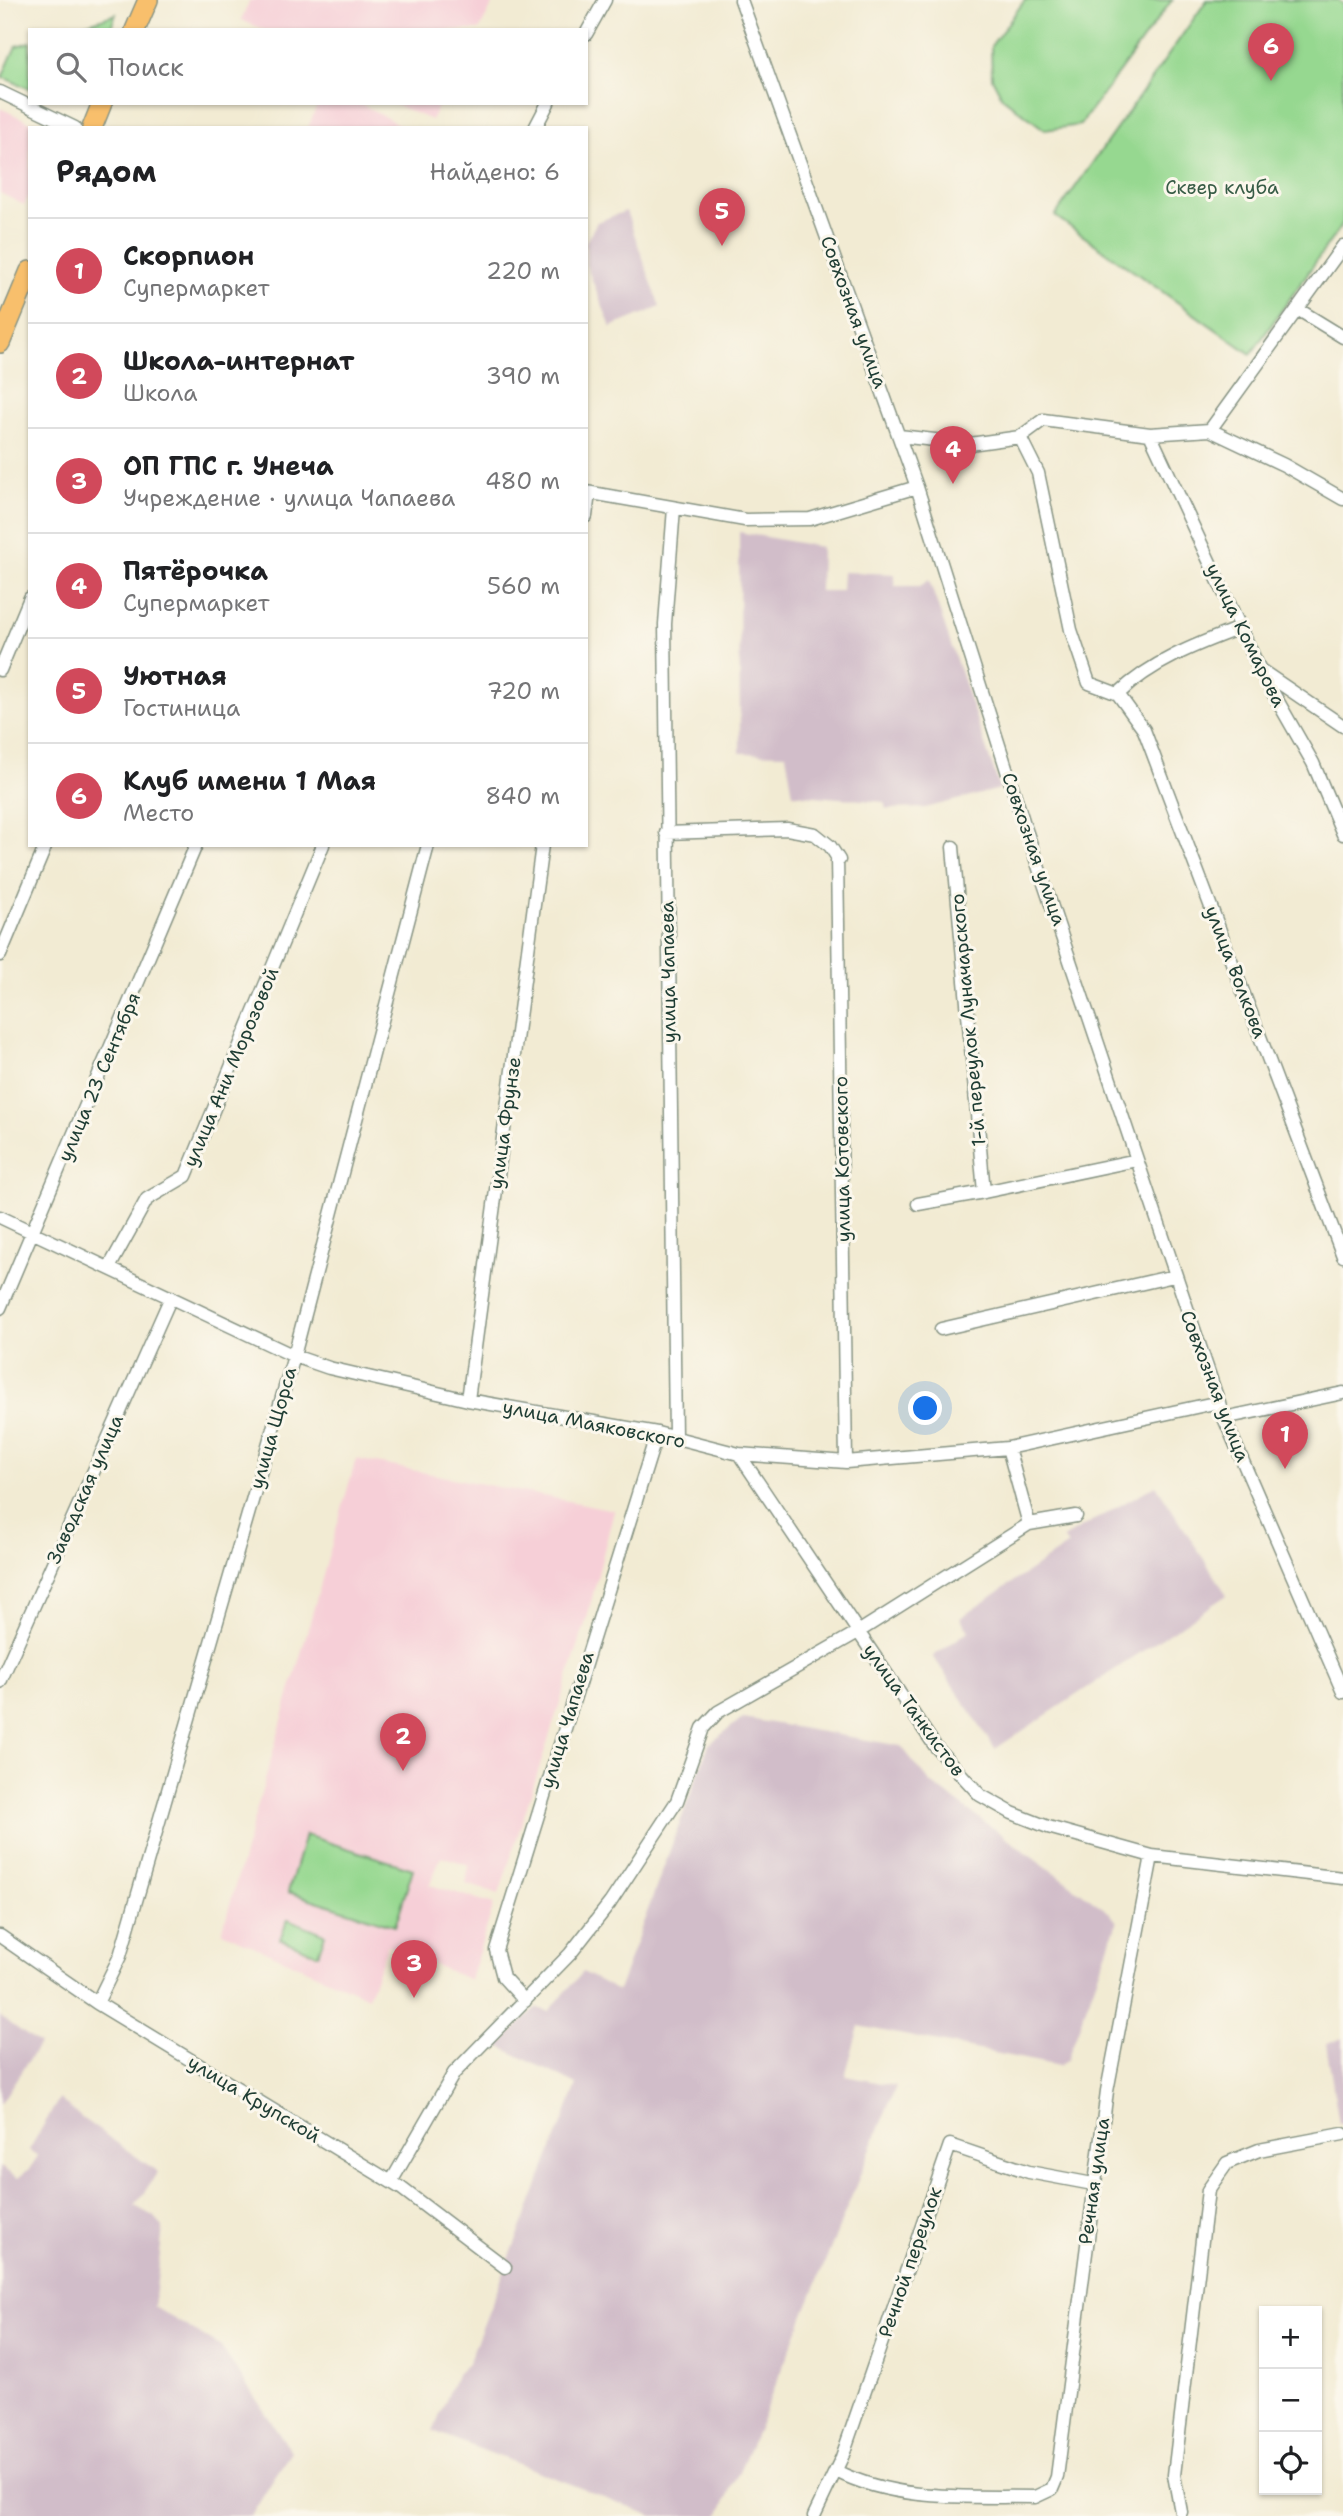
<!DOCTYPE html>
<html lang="ru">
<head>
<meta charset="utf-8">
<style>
  :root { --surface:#fff; --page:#f2f2f2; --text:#202124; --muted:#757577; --line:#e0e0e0; --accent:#d1495b }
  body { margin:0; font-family:"Shantell Sans",sans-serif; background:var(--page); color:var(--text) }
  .controls { position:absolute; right:21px; bottom:21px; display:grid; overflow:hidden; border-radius:0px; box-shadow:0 2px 5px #0004 }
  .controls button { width:63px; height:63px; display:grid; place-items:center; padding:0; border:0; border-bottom:2px solid var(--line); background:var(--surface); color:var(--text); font:35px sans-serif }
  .you { position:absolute; left:926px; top:1409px; width:24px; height:24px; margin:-18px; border:5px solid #fff; border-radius:50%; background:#1a73e8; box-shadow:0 0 0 10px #1a73e833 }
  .badge { display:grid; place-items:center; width:46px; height:46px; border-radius:50%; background:var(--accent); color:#fff; font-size:23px; font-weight:700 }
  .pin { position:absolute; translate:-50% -58px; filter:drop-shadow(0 2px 4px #0008) }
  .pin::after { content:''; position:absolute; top:37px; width:24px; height:21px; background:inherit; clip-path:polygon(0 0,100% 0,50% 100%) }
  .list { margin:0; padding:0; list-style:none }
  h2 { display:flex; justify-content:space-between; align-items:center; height:91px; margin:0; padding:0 28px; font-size:30px }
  h2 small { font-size:23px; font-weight:400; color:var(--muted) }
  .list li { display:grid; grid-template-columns:46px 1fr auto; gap:21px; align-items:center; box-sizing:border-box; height:105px; padding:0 28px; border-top:2px solid var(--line) }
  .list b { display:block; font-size:26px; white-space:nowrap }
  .list p { margin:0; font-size:23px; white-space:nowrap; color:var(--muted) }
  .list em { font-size:23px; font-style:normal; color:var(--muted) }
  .icon { flex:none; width:38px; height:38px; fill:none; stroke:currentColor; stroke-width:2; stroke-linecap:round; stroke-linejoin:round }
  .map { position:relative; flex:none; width:1343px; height:2516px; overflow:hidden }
  .search { position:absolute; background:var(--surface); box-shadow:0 2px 5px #0004; left:28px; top:28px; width:560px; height:77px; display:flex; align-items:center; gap:18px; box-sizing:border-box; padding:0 24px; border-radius:0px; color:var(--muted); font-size:26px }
  .panel { position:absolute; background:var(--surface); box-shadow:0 2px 5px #0004; left:28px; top:126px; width:560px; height:721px; border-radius:0px }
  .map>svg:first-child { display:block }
  .built { fill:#f6cfd7 }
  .industrial { fill:#d1bdc9 }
  .green { fill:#96d890; stroke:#5a8a62; stroke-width:2 }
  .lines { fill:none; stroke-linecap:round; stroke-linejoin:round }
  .street-casing { stroke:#889484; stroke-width:15 }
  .primary-casing { stroke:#889484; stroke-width:22 }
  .street { stroke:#fff; stroke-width:12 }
  .primary { stroke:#f8bf6c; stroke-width:19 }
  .labels { text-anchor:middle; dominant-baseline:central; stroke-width:6; stroke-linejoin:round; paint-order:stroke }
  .park-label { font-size:19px; fill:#375c46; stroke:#fbf7ec }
  .street-label { font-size:19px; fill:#1f3d34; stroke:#fbf7ec }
</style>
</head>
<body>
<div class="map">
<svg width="1343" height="2516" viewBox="0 0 1343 2516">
  <rect width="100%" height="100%" fill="#fbf7ec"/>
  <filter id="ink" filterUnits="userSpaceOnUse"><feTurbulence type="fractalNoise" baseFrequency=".0143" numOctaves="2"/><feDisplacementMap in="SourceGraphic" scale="14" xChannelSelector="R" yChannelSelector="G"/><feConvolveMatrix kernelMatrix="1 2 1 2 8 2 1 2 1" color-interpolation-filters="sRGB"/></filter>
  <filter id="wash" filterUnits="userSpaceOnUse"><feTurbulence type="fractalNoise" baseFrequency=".00686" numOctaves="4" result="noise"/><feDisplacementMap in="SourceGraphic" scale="28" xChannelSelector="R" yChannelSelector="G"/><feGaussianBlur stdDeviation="1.57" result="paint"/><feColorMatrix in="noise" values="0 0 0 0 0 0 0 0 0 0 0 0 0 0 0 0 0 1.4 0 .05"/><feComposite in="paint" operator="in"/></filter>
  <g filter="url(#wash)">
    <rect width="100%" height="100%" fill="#f2ebd3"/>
    <path class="built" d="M250,0H495L479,30H265L241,20Z
      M318,103H360L405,128H308Z
      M391,103H440L431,120Z
      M0,108L43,128H30V194L24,205L0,193Z
      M356,1459L614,1510L587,1618L499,1894L466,1884L469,1865L441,1856L430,1885L494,1904L470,1980L388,1945L368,1997L222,1932Z"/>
    <path class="industrial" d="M626,211L660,307L611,327L586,265V242L597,222Z
      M739,532L821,547L820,591H842L843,572L895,574V586H920L929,580L1000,789L925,808L886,809L885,802L793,794L786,754L740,753Z
      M1156,1485L1227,1595L995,1749L933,1656L969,1631L960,1618L1068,1545L1063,1538Z
      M743,1718L901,1746L931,1783L1110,1913L1117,1922L1067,2060L1059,2066L859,2026L845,2076L896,2086L757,2431L719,2516H653L433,2431L456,2375L468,2364L577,2085L499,2046L536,2008L549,2011L583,1972L618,1991L709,1744Z
      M0,2016L39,2044L0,2104Z
      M1343,2038V2123H1339L1326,2044Z
      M59,2099L83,2119L158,2172L135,2206L153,2216L163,2227L154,2307L221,2347L291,2451L251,2516H0V2167L18,2178L30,2168L38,2156L29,2150Z"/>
    <path class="green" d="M1025,0H1172L1080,125L1045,130L1002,97L992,78L991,46Z
      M1207,0H1338L1343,4V223L1251,354L1055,216Z
      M116,14L110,30H67Z
      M30,42V89L2,77L16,46Z
      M305,1835L413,1869L395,1926L288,1892Z
      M288,1919L325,1934L318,1954L280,1939Z"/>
  </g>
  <g filter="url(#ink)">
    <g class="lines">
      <defs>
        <path id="street" d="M741,0L917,487L1024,824L1224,1418L1343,1692
          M586,34L605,0
          M0,92L75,128
          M535,128L548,103
          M1299,310L1343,337
          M1210,430L1343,246
          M1150,434L1260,670L1313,763L1343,834
          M899,436L970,444L1020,437L1043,420L1150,434L1210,430L1284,465L1343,499
          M1020,437L1038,473L1071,630L1089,683L1118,694
          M586,492L745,520L810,519L917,487
          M674,508L665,624L675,1437
          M586,516L589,493
          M0,670L30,598
          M1262,671L1343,726
          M1118,694L1144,730L1343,1256
          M1118,694C1151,662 1197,644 1240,628
          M666,833L787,829L815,834L830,846L839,860
          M953,847L984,1192L1137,1160
          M837,857L846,1462
          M0,955L46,845
          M918,1204L984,1192
          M0,1217L294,1356L329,1368L468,1400L657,1433L739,1454L846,1462L1008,1448L1219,1402
          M110,1266L147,1199L186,1176L323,845
          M0,1308L196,845
          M941,1329L1174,1276
          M468,1400L542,845
          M1224,1418L1343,1393
          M739,1454L935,1746L980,1795L1012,1813L1048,1827L1152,1856L1343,1878
          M1029,1524L1076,1516
          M0,1682L171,1297
          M0,1936L97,2003L401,2188L505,2267
          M525,2001L503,1977L496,1950L657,1433
          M97,2003L120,1956L294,1356L428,845
          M391,2182L454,2073L570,1954L610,1903L677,1801L703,1728L718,1712L858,1632L1029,1524L1008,1448
          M836,2471C897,2502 968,2496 1035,2497L1052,2489L1057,2477L1107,2091L1152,1856
          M1181,2512L1174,2475L1208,2190L1227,2163L1259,2150L1343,2134
          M814,2516L842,2457L950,2145L1029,2172L1093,2184"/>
        <path id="primary" d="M135,30L148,0
          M92,128L102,103
          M0,343L30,271"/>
      </defs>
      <use href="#street" class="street-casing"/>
      <use href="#primary" class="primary-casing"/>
      <use href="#street" class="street"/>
      <use href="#primary" class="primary"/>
    </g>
  </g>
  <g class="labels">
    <g class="park-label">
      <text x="1222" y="187">Сквер клуба</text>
    </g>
    <g class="street-label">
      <text transform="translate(854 312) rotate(70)">Совхозная улица</text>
      <text transform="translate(1246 635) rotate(64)">улица Комарова</text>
      <text transform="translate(1034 849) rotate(71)">Совхозная улица</text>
      <text transform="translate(668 972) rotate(-91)">улица Чапаева</text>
      <text transform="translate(1236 972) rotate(69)">улица Волкова</text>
      <text transform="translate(968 1020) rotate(-95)">1-й переулок Луначарского</text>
      <text transform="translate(231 1067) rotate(-67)">улица Ани Морозовой</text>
      <text transform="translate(99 1077) rotate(-67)">улица 23 Сентября</text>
      <text transform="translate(505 1123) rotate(-82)">улица Фрунзе</text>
      <text transform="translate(842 1159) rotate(-91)">улица Котовского</text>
      <text transform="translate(1215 1386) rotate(69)">Совхозная улица</text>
      <text transform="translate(594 1424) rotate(11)">улица Маяковского</text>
      <text transform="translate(273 1428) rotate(-74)">улица Щорса</text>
      <text transform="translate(85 1489) rotate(-66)">Заводская улица</text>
      <text transform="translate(914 1710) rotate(54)">улица Танкистов</text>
      <text transform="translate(567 1720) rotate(-73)">улица Чапаева</text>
      <text transform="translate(254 2099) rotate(31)">улица Крупской</text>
      <text transform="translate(1094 2181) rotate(-82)">Речная улица</text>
      <text transform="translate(910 2262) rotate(-71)">Речной переулок</text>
    </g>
  </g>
</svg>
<div class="controls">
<button>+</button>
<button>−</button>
<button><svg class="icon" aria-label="locate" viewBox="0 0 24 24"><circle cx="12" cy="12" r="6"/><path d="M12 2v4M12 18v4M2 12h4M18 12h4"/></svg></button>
</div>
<div class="you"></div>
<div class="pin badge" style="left:1285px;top:1469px">1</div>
<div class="pin badge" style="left:403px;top:1771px">2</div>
<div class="pin badge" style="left:414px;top:1998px">3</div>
<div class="pin badge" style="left:953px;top:484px">4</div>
<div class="pin badge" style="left:722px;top:246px">5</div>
<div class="pin badge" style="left:1271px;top:81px">6</div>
<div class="search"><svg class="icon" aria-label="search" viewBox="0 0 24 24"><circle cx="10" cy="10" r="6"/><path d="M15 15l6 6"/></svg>Поиск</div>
<section class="panel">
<h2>Рядом<small>Найдено: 6</small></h2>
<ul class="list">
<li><span class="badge">1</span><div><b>Скорпион</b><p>Супермаркет</p></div><em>220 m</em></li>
<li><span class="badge">2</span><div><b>Школа-интернат</b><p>Школа</p></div><em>390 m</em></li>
<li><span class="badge">3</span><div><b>ОП ГПС г. Унеча</b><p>Учреждение · улица Чапаева</p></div><em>480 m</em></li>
<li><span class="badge">4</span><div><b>Пятёрочка</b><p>Супермаркет</p></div><em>560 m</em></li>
<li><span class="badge">5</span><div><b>Уютная</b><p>Гостиница</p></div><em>720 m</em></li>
<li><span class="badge">6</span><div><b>Клуб имени 1 Мая</b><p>Место</p></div><em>840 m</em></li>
</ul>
</section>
</div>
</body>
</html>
